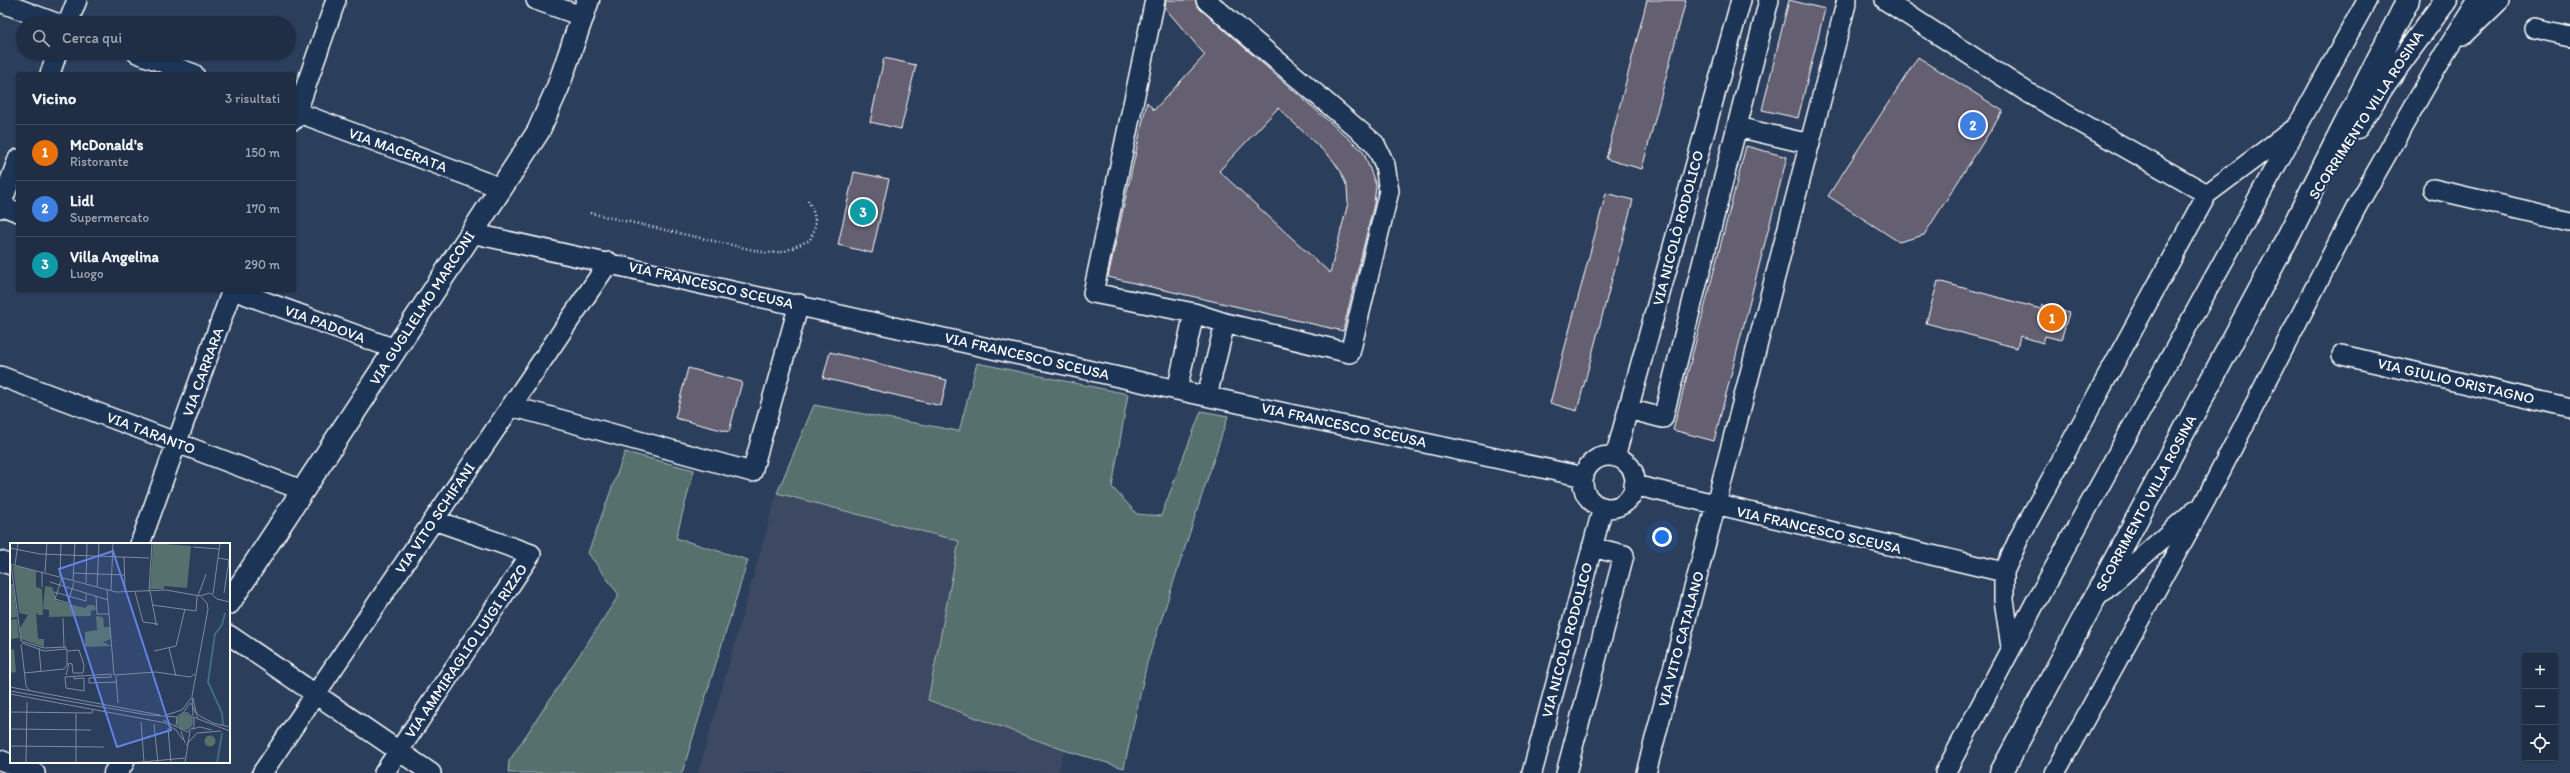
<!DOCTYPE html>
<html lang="it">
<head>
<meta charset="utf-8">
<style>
  :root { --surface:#202e45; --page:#2d3a50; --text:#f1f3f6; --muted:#a2a8b3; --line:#3d4a5e; --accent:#8bbbb9 }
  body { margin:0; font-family:Itim,sans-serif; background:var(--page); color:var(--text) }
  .controls { position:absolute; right:12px; bottom:12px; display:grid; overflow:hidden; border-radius:4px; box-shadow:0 1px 3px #0004 }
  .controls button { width:36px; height:36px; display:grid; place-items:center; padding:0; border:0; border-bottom:1px solid var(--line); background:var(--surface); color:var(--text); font:20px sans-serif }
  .you { position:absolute; left:1662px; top:537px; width:14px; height:14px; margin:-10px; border:3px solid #fff; border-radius:50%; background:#1a73e8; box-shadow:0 0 0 6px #1a73e833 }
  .badge { display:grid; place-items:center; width:26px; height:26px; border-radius:50%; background:var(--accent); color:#fff; font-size:13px; font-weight:700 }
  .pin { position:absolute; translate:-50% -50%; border:2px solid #fff; box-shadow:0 1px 4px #0006 }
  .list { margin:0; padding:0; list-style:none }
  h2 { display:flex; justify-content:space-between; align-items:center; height:52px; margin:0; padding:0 16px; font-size:17px }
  h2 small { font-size:13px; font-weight:400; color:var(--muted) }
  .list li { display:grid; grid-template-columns:26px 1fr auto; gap:12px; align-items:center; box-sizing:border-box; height:56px; padding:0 16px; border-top:1px solid var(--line) }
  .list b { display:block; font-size:15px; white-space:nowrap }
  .list p { margin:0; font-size:13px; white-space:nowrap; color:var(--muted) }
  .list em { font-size:13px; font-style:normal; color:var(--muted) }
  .icon { flex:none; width:22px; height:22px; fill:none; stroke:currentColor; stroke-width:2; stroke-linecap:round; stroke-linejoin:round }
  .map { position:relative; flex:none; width:2570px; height:773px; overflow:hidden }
  .search { position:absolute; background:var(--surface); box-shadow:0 1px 3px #0004; left:16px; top:16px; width:280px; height:44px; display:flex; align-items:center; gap:10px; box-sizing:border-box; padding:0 14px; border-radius:22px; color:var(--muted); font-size:15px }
  .panel { position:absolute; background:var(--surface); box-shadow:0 1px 3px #0004; left:16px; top:72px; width:280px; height:220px; border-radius:4px }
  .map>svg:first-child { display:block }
  .built { fill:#3c4862 }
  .green { fill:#56706d; stroke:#aab8b6 }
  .building { fill:#656171; stroke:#fff; fill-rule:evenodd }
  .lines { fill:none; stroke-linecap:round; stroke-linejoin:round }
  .minor-casing { stroke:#fff; stroke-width:22 }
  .major-casing { stroke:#fff; stroke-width:25 }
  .path { stroke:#fff; stroke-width:2.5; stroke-dasharray:1 3; stroke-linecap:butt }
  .minor { stroke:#1d3557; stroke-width:19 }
  .major { stroke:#1d3557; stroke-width:22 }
  .labels { text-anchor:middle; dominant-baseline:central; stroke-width:4; stroke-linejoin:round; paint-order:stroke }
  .street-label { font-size:15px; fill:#fff; stroke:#1d3557 }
  .inset-river { fill:none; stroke:#3f6b84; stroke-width:2 }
  .inset-road { fill:none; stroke:#808b9d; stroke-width:1 }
  .view { fill:#6183e4; fill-opacity:0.15; stroke:#6183e4; stroke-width:2 }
  .inset-edge { fill:none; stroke:#fff; stroke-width:2 }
</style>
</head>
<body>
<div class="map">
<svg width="2570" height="773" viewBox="0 0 2570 773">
  <rect width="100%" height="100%" fill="#2b3e5c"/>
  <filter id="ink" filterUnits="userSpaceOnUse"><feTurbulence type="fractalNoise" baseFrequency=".025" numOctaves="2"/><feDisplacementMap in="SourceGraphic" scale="8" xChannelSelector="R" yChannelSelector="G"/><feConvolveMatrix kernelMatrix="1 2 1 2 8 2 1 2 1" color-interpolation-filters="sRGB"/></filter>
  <g filter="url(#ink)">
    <path class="built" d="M777,493L959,541L928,700L1064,750L1058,773H698Z"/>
    <path class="green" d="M977,363L1128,394L1112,487L1137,514L1161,516L1201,411L1228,416L1147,663L1124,768L1064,750L928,700L959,541L777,493L814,405L959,431Z
      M625,452L694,470L676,538L748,560L682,773H508L509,761L619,595L588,553Z"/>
    <path class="building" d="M1166,0H1195L1199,8L1363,151L1376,185L1374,204L1343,331L1108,277L1147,102L1154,110L1205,55L1165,8ZM1278,108L1332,159L1341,172L1347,187L1348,203L1330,273L1219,171Z
      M1647,0H1686L1642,169L1606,159Z
      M1789,0L1825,9L1798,118L1762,110Z
      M1918,57L2003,111L1924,235L1899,242L1828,196Z
      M884,58L916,65L901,129L870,122Z
      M1746,146L1787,157L1714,441L1673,430Z
      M854,172L889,179L872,253L838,245Z
      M1606,193L1633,200L1577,411L1550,403Z
      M1938,281L2041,309L2042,305L2069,313L2061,340L2045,336L2043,343L2020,336L2017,348L1926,323Z
      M830,352L947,380L941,406L823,378Z
      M688,368L742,382L729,432L675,418Z"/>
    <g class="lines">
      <defs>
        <path id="minor" d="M536,0L584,17
          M1155,0L1093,293L1194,313L1225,323
          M1206,0L1375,144L1385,165L1389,191L1350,353L1225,323L1207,396
          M1885,0L2027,92L2207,194
          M0,2L56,23
          M68,23L77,0
          M2534,28L2570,36
          M2464,35L2500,0
          M137,53L194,74
          M50,74L57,53
          M294,111L501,188
          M294,120L336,0
          M1737,127L1810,144
          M2433,189L2570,221
          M0,205L18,212
          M0,208L18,159
          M471,233L1177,390L1584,477
          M233,290L395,349
          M2342,355L2570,408
          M0,376L302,490
          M1177,390L1194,313
          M511,406L752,472L799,304
          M1628,409L1663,418L1769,0
          M1583 482a26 26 0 1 1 52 0a26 26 0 1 1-52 0Z
          M1615,457L1741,0
          M1634,485L2004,572
          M140,544L232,290
          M0,561L11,565
          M2098,596L2195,510
          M229,635L431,773
          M2011,647L2004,600V572L2019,538L2207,194L2291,131
          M0,760L35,773
          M262,773L609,262
          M384,773L531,554L434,520
          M1532,773L1603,507
          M1566,773L1624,555L1592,547
          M1646,773L1847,0
          M1945,773L2034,605L2367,0
          M2055,773L2205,501L2357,206L2444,54L2478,0"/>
        <path id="major" d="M2357,127L2385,83L2446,0
          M229,603L538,132L558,87L588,0
          M115,773L123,762
          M2001,773L2290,233L2408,0"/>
      </defs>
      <use href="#minor" class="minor-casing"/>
      <use href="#major" class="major-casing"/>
      <path class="path" d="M590,213L767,253L783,252L810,240C818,224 816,215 807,199"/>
      <use href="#minor" class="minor"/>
      <use href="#major" class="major"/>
    </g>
  </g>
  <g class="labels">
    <g class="street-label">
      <text transform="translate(2366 115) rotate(-57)">SCORRIMENTO VILLA ROSINA</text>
      <text transform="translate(398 150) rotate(20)">VIA MACERATA</text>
      <text transform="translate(1678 228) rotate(-75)">VIA NICOLÒ RODOLICO</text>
      <text transform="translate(711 285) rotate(13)">VIA FRANCESCO SCEUSA</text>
      <text transform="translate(422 308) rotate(-57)">VIA GUGLIELMO MARCONI</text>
      <text transform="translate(325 324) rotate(20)">VIA PADOVA</text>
      <text transform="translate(1027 356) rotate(13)">VIA FRANCESCO SCEUSA</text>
      <text transform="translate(203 372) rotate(-70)">VIA CARRARA</text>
      <text transform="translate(2456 381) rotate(13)">VIA GIULIO ORISTAGNO</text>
      <text transform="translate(1344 425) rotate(12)">VIA FRANCESCO SCEUSA</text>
      <text transform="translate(151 433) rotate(21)">VIA TARANTO</text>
      <text transform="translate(2146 503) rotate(-62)">SCORRIMENTO VILLA ROSINA</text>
      <text transform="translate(435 518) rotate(-56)">VIA VITO SCHIFANI</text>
      <text transform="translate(1819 530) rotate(13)">VIA FRANCESCO SCEUSA</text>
      <text transform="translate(1681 639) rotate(-75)">VIA VITO CATALANO</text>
      <text transform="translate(1567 640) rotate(-75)">VIA NICOLÒ RODOLICO</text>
      <text transform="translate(466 651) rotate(-56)">VIA AMMIRAGLIO LUIGI RIZZO</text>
    </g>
  </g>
  <g transform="translate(10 543)">
    <rect width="220" height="220" fill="#2b3e5c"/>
    <path d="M143,0L181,3L177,45L154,43V46H140ZM6,23L26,28V44L32,46L33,72H28L26,69L28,96H34V104L11,96L10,85L18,72L9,70L3,24ZM0,41H3L7,74L0,75ZM35,43L42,44L47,58L75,65L78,62H85L86,67L81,68V73L39,74V67L33,66ZM86,73L93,74L94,84H100L101,96L93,99L102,103L75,104V89L87,87ZM7,76L9,95L0,96V77ZM4,106L6,129L0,130V107ZM167 179a8 8 0 1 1 16 0a8 8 0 1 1-16 0ZM194.5 198a5.5 5.5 0 1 1 11 0a5.5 5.5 0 1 1-11 0Z" fill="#56706d"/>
    <path class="inset-river" d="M213,182L212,170L198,139L205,91L212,82L215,70M207,220L212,190"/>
    <path class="inset-road" d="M183,4L209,6M0,5L30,11L139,15M114,14L115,48M208,15L220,17M0,21L106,49L156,47L190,53L200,50L207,56L220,59M1,21L11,98M5,22L8,0M32,29V44M35,29L37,0M63,30L115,32M50,33L51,0M52,34L45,56L58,60L64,39M63,37L65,0M40,39L98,57M76,40L77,0M87,44L89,0M97,47L104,132L146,129L180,134L185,131M101,47L103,0M139,48L142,0M140,48L146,80M44,49L76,58V50M125,49L133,79L148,81L145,82M214,50L219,17M203,51L210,0M86,53L87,71H99M188,53L196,31M142,62L186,68L187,53M53,75L54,104M11,98L34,105L56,104V106M12,100L34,108L56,106M11,101L16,143L20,148M29,105L31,128M159,105L166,133M56,106L57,108L69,107L74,122L73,130H63L62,121L59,120L56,132M144,108L166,103L175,66M14,130L54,126L57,122V108M101,131V134L79,135V140L106,139M106,133L108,160M55,134L56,145L74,148V135L64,136V133M55,134L101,131M0,144L150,172M0,148L138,172L167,174M0,151L156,180M183,155L186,169L190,173L203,180L220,184M181,160L188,175M0,169L82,170L83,166M173,170L180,160M156,172L172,167L181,155M183,173L182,153L198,66L197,60L191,54M183,174L220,188M153,177L177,189L184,184V176L178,170H173L167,174L166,183M131,179L134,219M155,180L166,187L173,197M144,181L148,220M158,185L161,220M0,186L81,187M182,186L190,184L202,187M171,188L175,200M176,202L187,190L211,188M0,203L94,204M16,220L17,159M66,220V170M121,220L175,215M175,220L180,188"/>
    <path class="view" d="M103,8L161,187L107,204L49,26Z"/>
    <rect width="220" height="220" class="inset-edge"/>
  </g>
</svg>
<div class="controls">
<button>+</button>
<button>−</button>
<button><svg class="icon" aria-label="locate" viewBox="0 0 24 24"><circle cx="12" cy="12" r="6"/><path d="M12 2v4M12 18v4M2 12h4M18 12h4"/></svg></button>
</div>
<div class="you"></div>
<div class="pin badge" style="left:2052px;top:318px;background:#e8710a">1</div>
<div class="pin badge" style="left:1973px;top:125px;background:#3f7fe0">2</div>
<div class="pin badge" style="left:863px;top:212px;background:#0f9aa8">3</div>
<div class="search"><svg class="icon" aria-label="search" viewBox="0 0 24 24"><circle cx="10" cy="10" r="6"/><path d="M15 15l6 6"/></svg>Cerca qui</div>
<section class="panel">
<h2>Vicino<small>3 risultati</small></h2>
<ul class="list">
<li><span class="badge" style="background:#e8710a">1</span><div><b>McDonald's</b><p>Ristorante</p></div><em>150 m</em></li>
<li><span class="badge" style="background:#3f7fe0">2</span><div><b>Lidl</b><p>Supermercato</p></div><em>170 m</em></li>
<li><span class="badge" style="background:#0f9aa8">3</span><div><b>Villa Angelina</b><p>Luogo</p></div><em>290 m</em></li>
</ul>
</section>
</div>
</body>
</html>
